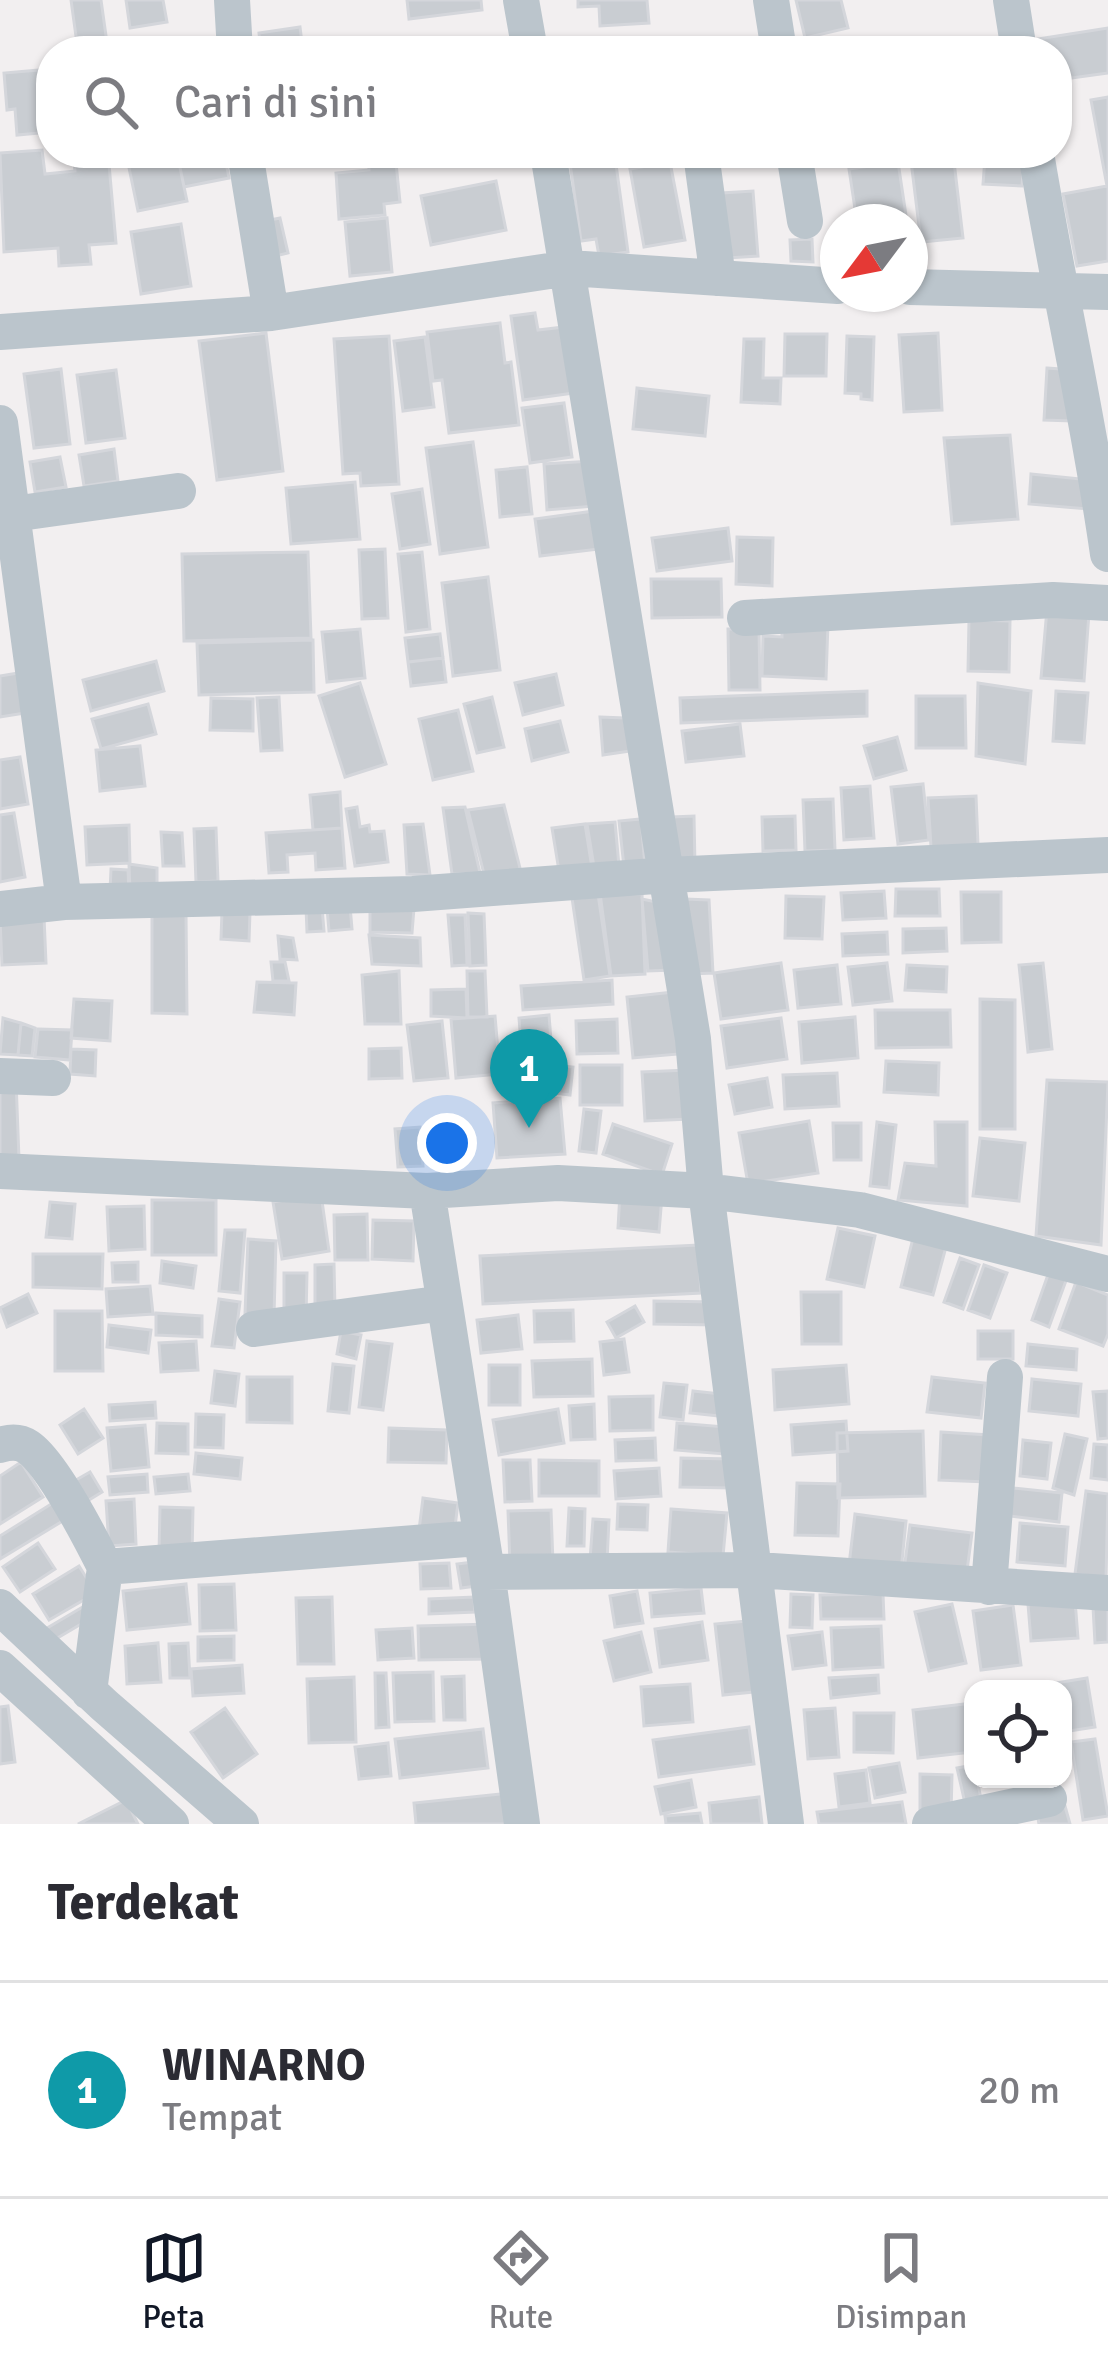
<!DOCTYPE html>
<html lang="id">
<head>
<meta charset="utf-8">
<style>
  :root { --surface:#fff; --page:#f7f7f7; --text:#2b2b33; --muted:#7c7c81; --line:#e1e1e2; --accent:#111827 }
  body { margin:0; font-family:Signika,sans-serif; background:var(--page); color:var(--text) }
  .controls { position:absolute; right:36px; bottom:36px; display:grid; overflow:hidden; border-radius:24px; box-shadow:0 3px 9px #0004 }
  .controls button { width:108px; height:108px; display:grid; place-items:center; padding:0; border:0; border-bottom:3px solid var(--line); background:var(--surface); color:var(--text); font:60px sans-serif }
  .compass { position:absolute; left:820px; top:204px; width:108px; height:108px; border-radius:50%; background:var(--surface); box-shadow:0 3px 9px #0004; rotate:238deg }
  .you { position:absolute; left:447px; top:1143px; width:42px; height:42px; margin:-30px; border:9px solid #fff; border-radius:50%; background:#1a73e8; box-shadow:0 0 0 18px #1a73e833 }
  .badge { display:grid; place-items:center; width:78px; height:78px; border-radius:50%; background:var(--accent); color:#fff; font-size:39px; font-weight:700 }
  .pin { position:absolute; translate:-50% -99px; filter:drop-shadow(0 3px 6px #0008) }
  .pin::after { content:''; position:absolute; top:63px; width:42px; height:36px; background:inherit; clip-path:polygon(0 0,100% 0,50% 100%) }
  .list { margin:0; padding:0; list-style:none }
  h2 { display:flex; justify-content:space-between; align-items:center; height:156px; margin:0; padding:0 48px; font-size:51px }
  h2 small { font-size:39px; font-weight:400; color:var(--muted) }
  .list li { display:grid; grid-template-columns:78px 1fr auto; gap:36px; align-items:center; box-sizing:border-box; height:216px; padding:0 48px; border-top:3px solid var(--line) }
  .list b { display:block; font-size:45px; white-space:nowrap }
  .list p { margin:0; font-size:39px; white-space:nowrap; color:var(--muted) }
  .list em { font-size:39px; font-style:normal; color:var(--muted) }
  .icon { flex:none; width:66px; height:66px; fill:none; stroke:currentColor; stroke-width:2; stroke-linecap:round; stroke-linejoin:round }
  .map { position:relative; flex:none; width:1108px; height:1824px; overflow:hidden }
  .search { position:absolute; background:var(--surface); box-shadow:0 3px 9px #0004; left:36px; right:36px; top:36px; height:132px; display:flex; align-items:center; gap:30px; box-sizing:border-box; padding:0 42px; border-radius:48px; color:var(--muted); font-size:45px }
  .sheet { height:372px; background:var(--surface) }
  nav { display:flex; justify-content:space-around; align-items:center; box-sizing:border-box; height:168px; border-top:3px solid var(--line); background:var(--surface); font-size:33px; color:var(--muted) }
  nav a { display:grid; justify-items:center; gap:6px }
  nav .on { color:var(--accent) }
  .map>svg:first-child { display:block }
  .building { fill:#c9cdd2; stroke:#d4d6db; stroke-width:3 }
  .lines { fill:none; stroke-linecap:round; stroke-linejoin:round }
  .street { stroke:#bbc5cc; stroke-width:36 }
</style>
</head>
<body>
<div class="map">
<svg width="1108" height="1824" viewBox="0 0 1108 1824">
  <rect width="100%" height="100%" fill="#f2eff0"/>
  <path class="building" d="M71,0H101L108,50L78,51Z
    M126,0H163L167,22L130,28Z
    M407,0H481L482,10L409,19Z
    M578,0H647L649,23L600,26L599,6L578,7Z
    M796,0H841L848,28L805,38Z
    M300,27L303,51H261L259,33Z
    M1108,28V73L1057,80V51H1040L1038,39Z
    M714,42L751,46L750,51H713Z
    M51,69V132L17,135L15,109L7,110L4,73Z
    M1108,97V261L1077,266L1063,194L1107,186L1091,100Z
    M42,150L45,174L75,171L73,153H108L116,243L89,245L91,264L59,266L58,248L4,252L0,153Z
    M177,153H224L229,178L184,187Z
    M177,153L187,201L138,211L128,163Z
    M368,153H395L400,202L384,204L385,215L339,219L336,173L369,170Z
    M910,153H953L963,238L921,242Z
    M615,157L628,252L599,256L596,239L581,241L570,163Z
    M985,158L1024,160L1022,186L983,184Z
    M670,162L685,240L644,247L630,169Z
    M898,162L907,222H857L849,169Z
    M496,181L506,230L431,245L421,196Z
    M753,191L758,256L728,258L722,193Z
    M280,218L288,253L268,258L260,222Z
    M387,218L392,272L350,276L345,222Z
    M181,224L191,286L141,294L131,232Z
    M812,239L813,262L791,261L790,240Z
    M535,313L538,330L564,327L574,393L523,400L511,316Z
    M500,323L505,363L511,362L519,425L449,433L442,380L433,381L427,332Z
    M266,333L283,471L217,480L199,341Z
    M938,333L942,410L904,412L899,335Z
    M785,334H827L826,376H784Z
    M389,336L399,484L361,486L360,473L343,474L334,339Z
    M847,336L874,337L872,400L861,399V394L845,393Z
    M425,337L434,407L403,411L394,341Z
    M744,339H764L763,378H781L780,404L741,402Z
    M1047,368L1074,370L1072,421L1044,420Z
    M61,369L70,444L34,448L24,374Z
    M116,370L125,438L86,443L77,375Z
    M637,388L709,396L705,436L633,429Z
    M564,403L572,457L530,463L522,408Z
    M1010,435L1018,519L952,524L944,438Z
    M473,442L488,547L440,554L426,448Z
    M114,449L118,481L84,486L79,455Z
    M60,457L66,487L35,492L30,462Z
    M592,461L595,506L547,510L544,464Z
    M527,467L532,514L500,517L496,470Z
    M1031,474L1091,480L1088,509L1029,504Z
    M355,482L360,539L291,544L286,488Z
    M422,489L430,544L400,549L392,494Z
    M594,511L599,549L540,556L535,519Z
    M728,528L732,561L657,571L652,538Z
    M737,537L773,538L772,586L736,584Z
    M385,549L388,618L362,619L359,550Z
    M308,552L311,638L184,641L182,554Z
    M422,552L430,629L406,632L398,554Z
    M488,577L500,670L453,676L442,583Z
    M651,579H721L722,617L652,618Z
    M1047,609L1089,613L1084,681L1041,678Z
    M969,620L1010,621L1009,672L968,671Z
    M782,621L828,623L826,679L762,676L763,636L782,637Z
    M360,629L365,678L327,682L322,632Z
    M728,629H759L760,690H729Z
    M440,634L443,658L408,662L405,638Z
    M313,640L314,692L199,695L197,643Z
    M443,658L446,682L411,686L408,662Z
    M156,661L164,691L91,711L83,680Z
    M24,672L31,712L0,717V676Z
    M556,674L563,705L523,715L515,683Z
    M360,683L386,764L345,777L319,696Z
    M978,683L1031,691L1025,764L976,756Z
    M867,691V716L681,723L680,698Z
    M1056,691L1088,693L1084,743L1053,741Z
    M916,696H965L966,748H916Z
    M279,697L282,750L261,751L257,698Z
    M492,697L504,747L477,753L464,704Z
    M211,698L253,699V731L210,730Z
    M148,704L156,734L101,749L92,719Z
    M458,710L473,771L433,780L419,719Z
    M600,717L624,718L630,751L603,755Z
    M560,721L568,752L532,761L525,729Z
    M740,724L744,756L686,762L682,731Z
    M897,737L906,770L874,779L864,746Z
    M140,746L145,786L100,791L96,750Z
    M20,757L28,804L0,809V760Z
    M923,784L929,840L898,844L891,787Z
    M870,786L874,838L844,840L841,788Z
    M340,792L342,828L313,830L310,795Z
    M976,796L978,845L931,847L928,798Z
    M833,799L835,850L805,851L803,800Z
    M504,805L521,872L484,874L468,810Z
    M357,807L360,827L369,825L370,832L384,831L388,862L355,866L346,809Z
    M465,807L480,873L452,874L443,808Z
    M14,813L25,877L0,882V815Z
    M694,816L695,867H674L672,817Z
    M795,816L796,850L763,851L762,817Z
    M641,819L645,866L624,867L619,821Z
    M615,822L619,866L594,867L587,824Z
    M423,824L430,875L407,874L404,825Z
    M585,824L592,868L559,871L552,828Z
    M129,825L130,863L87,865L85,827Z
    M216,828L218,881L196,882L194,829Z
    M342,828L345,868L316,870L315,853L287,855L288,872L269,873L266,833Z
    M161,832L182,833L184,866H163Z
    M129,864L157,868V895L130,893Z
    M111,869L128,870L129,893L110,892Z
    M896,889H939L940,916H895Z
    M884,891L886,918L843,920L841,893Z
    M961,892H1001V942L962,943Z
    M600,893L642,894L645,974L611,976Z
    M598,894L610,976L584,980L572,898Z
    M786,896L824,897L822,939L785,938Z
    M642,899L661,903L673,970L648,971Z
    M685,899L709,900L713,973L691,974Z
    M350,906L352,929L329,931L327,908Z
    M370,906L414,908L412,933L370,932Z
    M322,907L324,931L307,932L306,908Z
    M222,911L250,912L249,941L221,939Z
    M468,913L484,914L486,965L470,966Z
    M152,914H186L187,1014L152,1013Z
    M448,915H465L467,965L452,966Z
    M44,917L46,963L2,965L0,919Z
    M946,928L947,951L903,953V929Z
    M887,932L888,954L843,956L842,934Z
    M369,935L420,938L421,966L372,964Z
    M278,936L293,938L297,960L280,959Z
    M271,962H285L289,981H273Z
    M781,963L788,1010L721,1019L714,973Z
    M887,963L892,1001L853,1005L848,967Z
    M1043,963L1052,1049L1028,1052L1019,965Z
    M837,965L841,1004L798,1008L794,970Z
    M907,965L947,967L946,992L905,990Z
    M399,971L401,1024H365L362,975Z
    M467,971H485L487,1017H468Z
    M612,980L613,1004L523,1010L521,986Z
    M257,982L296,983L294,1015L254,1012Z
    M466,989L467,1018L431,1016V990Z
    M674,992L679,1054L633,1058L627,997Z
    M74,999L112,1001L110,1041L71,1038Z
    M980,999L1015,1000V1129H980Z
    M875,1010H950L951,1047L876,1048Z
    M549,1015L552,1053L522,1056L519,1018Z
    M495,1016L500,1074L456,1078L451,1019Z
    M855,1017L858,1058L802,1063L799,1022Z
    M3,1018L21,1023L18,1055L0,1054Z
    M781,1018L787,1059L727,1068L721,1026Z
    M617,1019L618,1053L577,1054L576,1021Z
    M442,1021L448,1078L414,1081L407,1025Z
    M21,1023L35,1028L32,1056L18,1055Z
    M38,1029L72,1030L70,1060L35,1057Z
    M401,1048L402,1078L369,1079V1049Z
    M71,1049L96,1050L95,1076L70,1074Z
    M886,1061L939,1063L938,1095L884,1092Z
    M525,1062L573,1067L570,1095L522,1089Z
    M580,1065H622V1105H580Z
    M688,1070L690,1119L645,1121L642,1072Z
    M837,1073L839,1106L785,1109L783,1075Z
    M767,1078L772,1107L735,1114L729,1085Z
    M16,1080L19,1159H0V1081Z
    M1047,1080L1108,1082L1101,1245L1036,1236Z
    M560,1098L565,1154L497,1158L493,1103Z
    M584,1109L601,1111L596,1153L579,1151Z
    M809,1121L818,1173L748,1184L739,1133Z
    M877,1122L896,1125L889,1188L870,1186Z
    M935,1122H967V1206L898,1200L905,1163L936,1166Z
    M833,1123H861V1160H834Z
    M613,1124L672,1144L662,1175L603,1154Z
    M420,1127L423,1166L398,1167L395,1129Z
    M980,1138L1025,1143L1019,1201L973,1196Z
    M620,1193L662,1196L659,1232L618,1228Z
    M321,1194L329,1251L282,1259L273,1202Z
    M152,1200H216V1255H152Z
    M50,1202L75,1204L72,1239L46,1237Z
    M144,1206L145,1249L109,1251L107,1207Z
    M367,1214L368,1260H335L334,1215Z
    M373,1220L414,1221L413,1261L372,1259Z
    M838,1228L875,1236L864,1287L827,1279Z
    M225,1230H245L240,1293L219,1291Z
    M913,1238L946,1247L933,1295L901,1287Z
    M248,1239L276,1241L274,1316L245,1314Z
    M698,1245L701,1293L483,1304L480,1256Z
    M33,1254H103L102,1289L33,1287Z
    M960,1258L979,1265L963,1309L944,1302Z
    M162,1261L196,1266L193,1288L160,1283Z
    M138,1262V1282H113L112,1263Z
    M334,1264L335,1310H315V1265Z
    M984,1265L1007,1273L990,1318L968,1310Z
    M1049,1272L1067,1278L1049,1327L1032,1320Z
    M284,1273H307L306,1318H284Z
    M1076,1282L1108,1295V1334L1103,1346L1059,1329Z
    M150,1286L153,1314L108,1317L106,1289Z
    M801,1292H841V1344H802Z
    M28,1294L37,1313L7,1327L0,1308Z
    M219,1299L240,1302L234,1348L212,1346Z
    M654,1301L717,1302V1325L654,1324Z
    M635,1306L644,1322L616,1338L607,1322Z
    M573,1310L574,1341L535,1342L534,1311Z
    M55,1311H102L103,1371H55Z
    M156,1313L202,1316V1337L156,1335Z
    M518,1315L522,1349L481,1353L477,1320Z
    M109,1325L151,1330L148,1353L107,1347Z
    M341,1331L361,1335L356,1359L337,1354Z
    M978,1331H1013V1359H978Z
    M624,1339L629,1372L604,1375L600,1342Z
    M196,1341L198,1370L161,1372L159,1343Z
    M367,1341L392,1344L383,1410L359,1407Z
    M1028,1344L1077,1349L1076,1370L1026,1366Z
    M592,1359L593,1396L534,1397L532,1361Z
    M333,1364L354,1366L349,1413L328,1411Z
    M489,1365H520V1405H489Z
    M846,1365L849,1404L775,1410L773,1370Z
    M215,1371L239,1374L235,1406L211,1403Z
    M247,1377H292V1423L247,1422Z
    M932,1377L985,1383L981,1418L927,1412Z
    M1032,1379L1081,1384L1078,1416L1029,1411Z
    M664,1383L687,1385L683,1420L660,1417Z
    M693,1391L731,1395L729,1417L690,1413Z
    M1108,1391V1438L1098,1439L1093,1392Z
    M653,1396V1430L610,1431L609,1397Z
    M155,1402L156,1418L110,1421L109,1405Z
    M594,1404L595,1439L571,1440L569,1406Z
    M84,1409L103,1438L78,1454L60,1425Z
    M558,1409L564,1443L499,1455L493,1420Z
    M196,1414L224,1415L223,1448L195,1447Z
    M846,1421L848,1451L793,1455L791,1425Z
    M157,1423L188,1424V1454L156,1453Z
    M677,1423L726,1427L724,1454L675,1450Z
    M145,1425L149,1467L111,1471L107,1428Z
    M389,1428L447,1430L446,1463L388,1462Z
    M923,1431L925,1496L838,1498L837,1433Z
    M941,1432L989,1435L987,1482L939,1480Z
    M1065,1434L1087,1439L1074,1495L1053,1488Z
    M655,1438L656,1460L616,1461L615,1440Z
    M1023,1440L1051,1443L1047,1479L1020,1476Z
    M1094,1444L1108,1445V1480L1091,1478Z
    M196,1453L242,1458L240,1479L194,1474Z
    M681,1458L733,1459L732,1488L680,1487Z
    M503,1460H530L532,1501L505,1502Z
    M539,1460L599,1461V1496H539Z
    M21,1462L43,1497L0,1524V1476Z
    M659,1468L661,1496L616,1499L614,1471Z
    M90,1472L102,1492L81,1505L69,1484Z
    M147,1474L148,1492L110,1495L108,1477Z
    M188,1474L190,1491L156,1494L154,1477Z
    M797,1483L840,1484L838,1536L795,1535Z
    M1013,1488L1062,1493L1059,1522L1010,1516Z
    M1086,1491L1108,1494L1106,1578L1075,1574Z
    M423,1498L458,1503L454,1535L419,1530Z
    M134,1499L136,1544L109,1546L106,1501Z
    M56,1501L66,1519L0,1559V1536Z
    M618,1504L648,1505L647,1530L617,1529Z
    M160,1507L193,1508L192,1555L159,1554Z
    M569,1508L585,1509L584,1546H567Z
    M671,1509L727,1513L723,1556L668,1552Z
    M551,1510L553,1563L510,1564L508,1511Z
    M855,1514L906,1521L901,1571L849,1565Z
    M593,1519L609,1520L607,1561L590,1560Z
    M1020,1523L1068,1527L1065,1566L1017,1562Z
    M910,1525L972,1533L966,1578L904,1570Z
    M38,1543L55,1569L20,1592L3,1567Z
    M482,1561L485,1585L461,1588L457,1564Z
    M449,1563L451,1588L421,1589L420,1564Z
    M79,1566L96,1593L49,1620L33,1594Z
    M186,1584L190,1624L127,1630L123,1591Z
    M234,1584L236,1630L200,1631L199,1585Z
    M701,1588L704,1613L652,1617L650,1593Z
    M637,1591L643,1623L615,1627L610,1596Z
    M791,1594L813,1595L812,1628L790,1627Z
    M883,1594L884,1619H821L820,1595Z
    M332,1597L334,1664H298L296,1598Z
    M474,1597L475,1612L429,1614V1599Z
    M1075,1600L1078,1638L1031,1641L1028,1604Z
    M952,1604L966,1663L929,1671L915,1612Z
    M86,1605L93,1617L49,1643L42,1631Z
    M1013,1605L1021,1665L981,1670L973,1611Z
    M1108,1606V1642L1095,1643L1093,1607Z
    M758,1620L765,1691L723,1695L715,1624Z
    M702,1622L708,1660L660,1667L655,1629Z
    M490,1624L492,1659L419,1660L418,1626Z
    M881,1626L883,1667L833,1670L831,1628Z
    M412,1628L414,1658L378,1660L376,1630Z
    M641,1632L651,1672L614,1681L604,1641Z
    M822,1632L826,1665L793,1669L788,1636Z
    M234,1636V1660L198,1661V1637Z
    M158,1643L161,1682L127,1684L125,1646Z
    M188,1643L190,1678H170L169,1644Z
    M242,1665L244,1693L193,1696L191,1669Z
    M433,1672L434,1721L395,1722L393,1673Z
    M375,1673H386L389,1727L376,1728Z
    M878,1675L879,1693L831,1698L829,1678Z
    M464,1676L465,1720H444L442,1677Z
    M354,1677L356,1742L309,1743L307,1679Z
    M1087,1678L1095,1727L1063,1732V1689H1043V1685Z
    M690,1684L693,1722L644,1726L641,1687Z
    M973,1703V1752L918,1758L913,1710Z
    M8,1706L15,1762L0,1764V1707Z
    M225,1708L257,1754L223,1778L191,1732Z
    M835,1708L839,1757L808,1759L804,1710Z
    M854,1713H894L893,1753L854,1752Z
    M749,1727L754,1764L659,1777L653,1740Z
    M483,1729L488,1768L400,1778L395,1739Z
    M1095,1739L1108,1816L1083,1820L1071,1742Z
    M388,1743L391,1776L359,1779L355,1747Z
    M899,1763L905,1792L875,1798L869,1768Z
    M973,1765V1779H977L983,1809L967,1812L957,1768Z
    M866,1770L870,1803L839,1807L835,1774Z
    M920,1774L952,1775L951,1814L920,1813Z
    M691,1780L696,1807L661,1814L655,1787Z
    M511,1793L514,1824H416L414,1803Z
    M759,1797L762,1824H711L709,1803Z
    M126,1800L138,1824H78Z
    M902,1802L906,1824H819L817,1812Z
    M1065,1806L1070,1824H1039L1037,1814Z
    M700,1813L702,1824H666L665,1816Z"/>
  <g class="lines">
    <path class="street" d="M232,0L235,51
      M521,0L530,51
      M771,0L779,51
      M1011,0L1019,51
      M245,153L271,313
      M548,153L693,1039L706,1191L786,1824
      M794,153L805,221
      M1036,153C1058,287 1089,419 1108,554
      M702,161L718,278
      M910,287L1108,292
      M0,332L271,313L569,268L838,286
      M0,423L64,902
      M13,514L178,491
      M745,618L1053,600L1108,603
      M0,909L64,902L413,894L668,875L1108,855
      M0,1076L53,1078
      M0,1171L427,1191L558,1183L706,1191L860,1210L1108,1274
      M427,1191L487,1572L756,1570L1108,1593
      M254,1329L444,1303
      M0,1445C9,1442 19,1441 28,1447C52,1463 91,1539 105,1567
      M487,1572L522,1824
      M989,1587L1005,1377
      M0,1607L104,1705L241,1824
      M0,1668L171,1824
      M89,1692L105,1567L479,1538
      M930,1824L1049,1799"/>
  </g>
</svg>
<div class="controls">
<button><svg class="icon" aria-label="locate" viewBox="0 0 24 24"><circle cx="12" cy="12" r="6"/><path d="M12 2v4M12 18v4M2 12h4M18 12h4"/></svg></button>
</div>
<svg class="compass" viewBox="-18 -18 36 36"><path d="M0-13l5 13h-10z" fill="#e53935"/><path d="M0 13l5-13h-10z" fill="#7c7c81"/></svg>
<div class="you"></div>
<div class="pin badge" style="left:529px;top:1128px;background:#0f9aa8">1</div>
<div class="search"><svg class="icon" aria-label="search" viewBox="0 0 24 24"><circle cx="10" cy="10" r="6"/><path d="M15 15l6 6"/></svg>Cari di sini</div>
</div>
<section class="sheet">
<h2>Terdekat<small></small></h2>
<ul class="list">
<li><span class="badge" style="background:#0f9aa8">1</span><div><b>WINARNO</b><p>Tempat</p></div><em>20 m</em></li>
</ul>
</section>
<nav>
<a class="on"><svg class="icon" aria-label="map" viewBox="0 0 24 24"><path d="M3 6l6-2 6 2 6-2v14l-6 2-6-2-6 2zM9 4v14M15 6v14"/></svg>Peta</a>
<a><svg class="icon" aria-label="directions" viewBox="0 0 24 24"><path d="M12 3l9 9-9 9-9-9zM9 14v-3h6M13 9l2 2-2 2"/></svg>Rute</a>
<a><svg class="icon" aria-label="saved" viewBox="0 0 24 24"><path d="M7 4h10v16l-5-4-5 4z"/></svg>Disimpan</a>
</nav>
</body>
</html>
